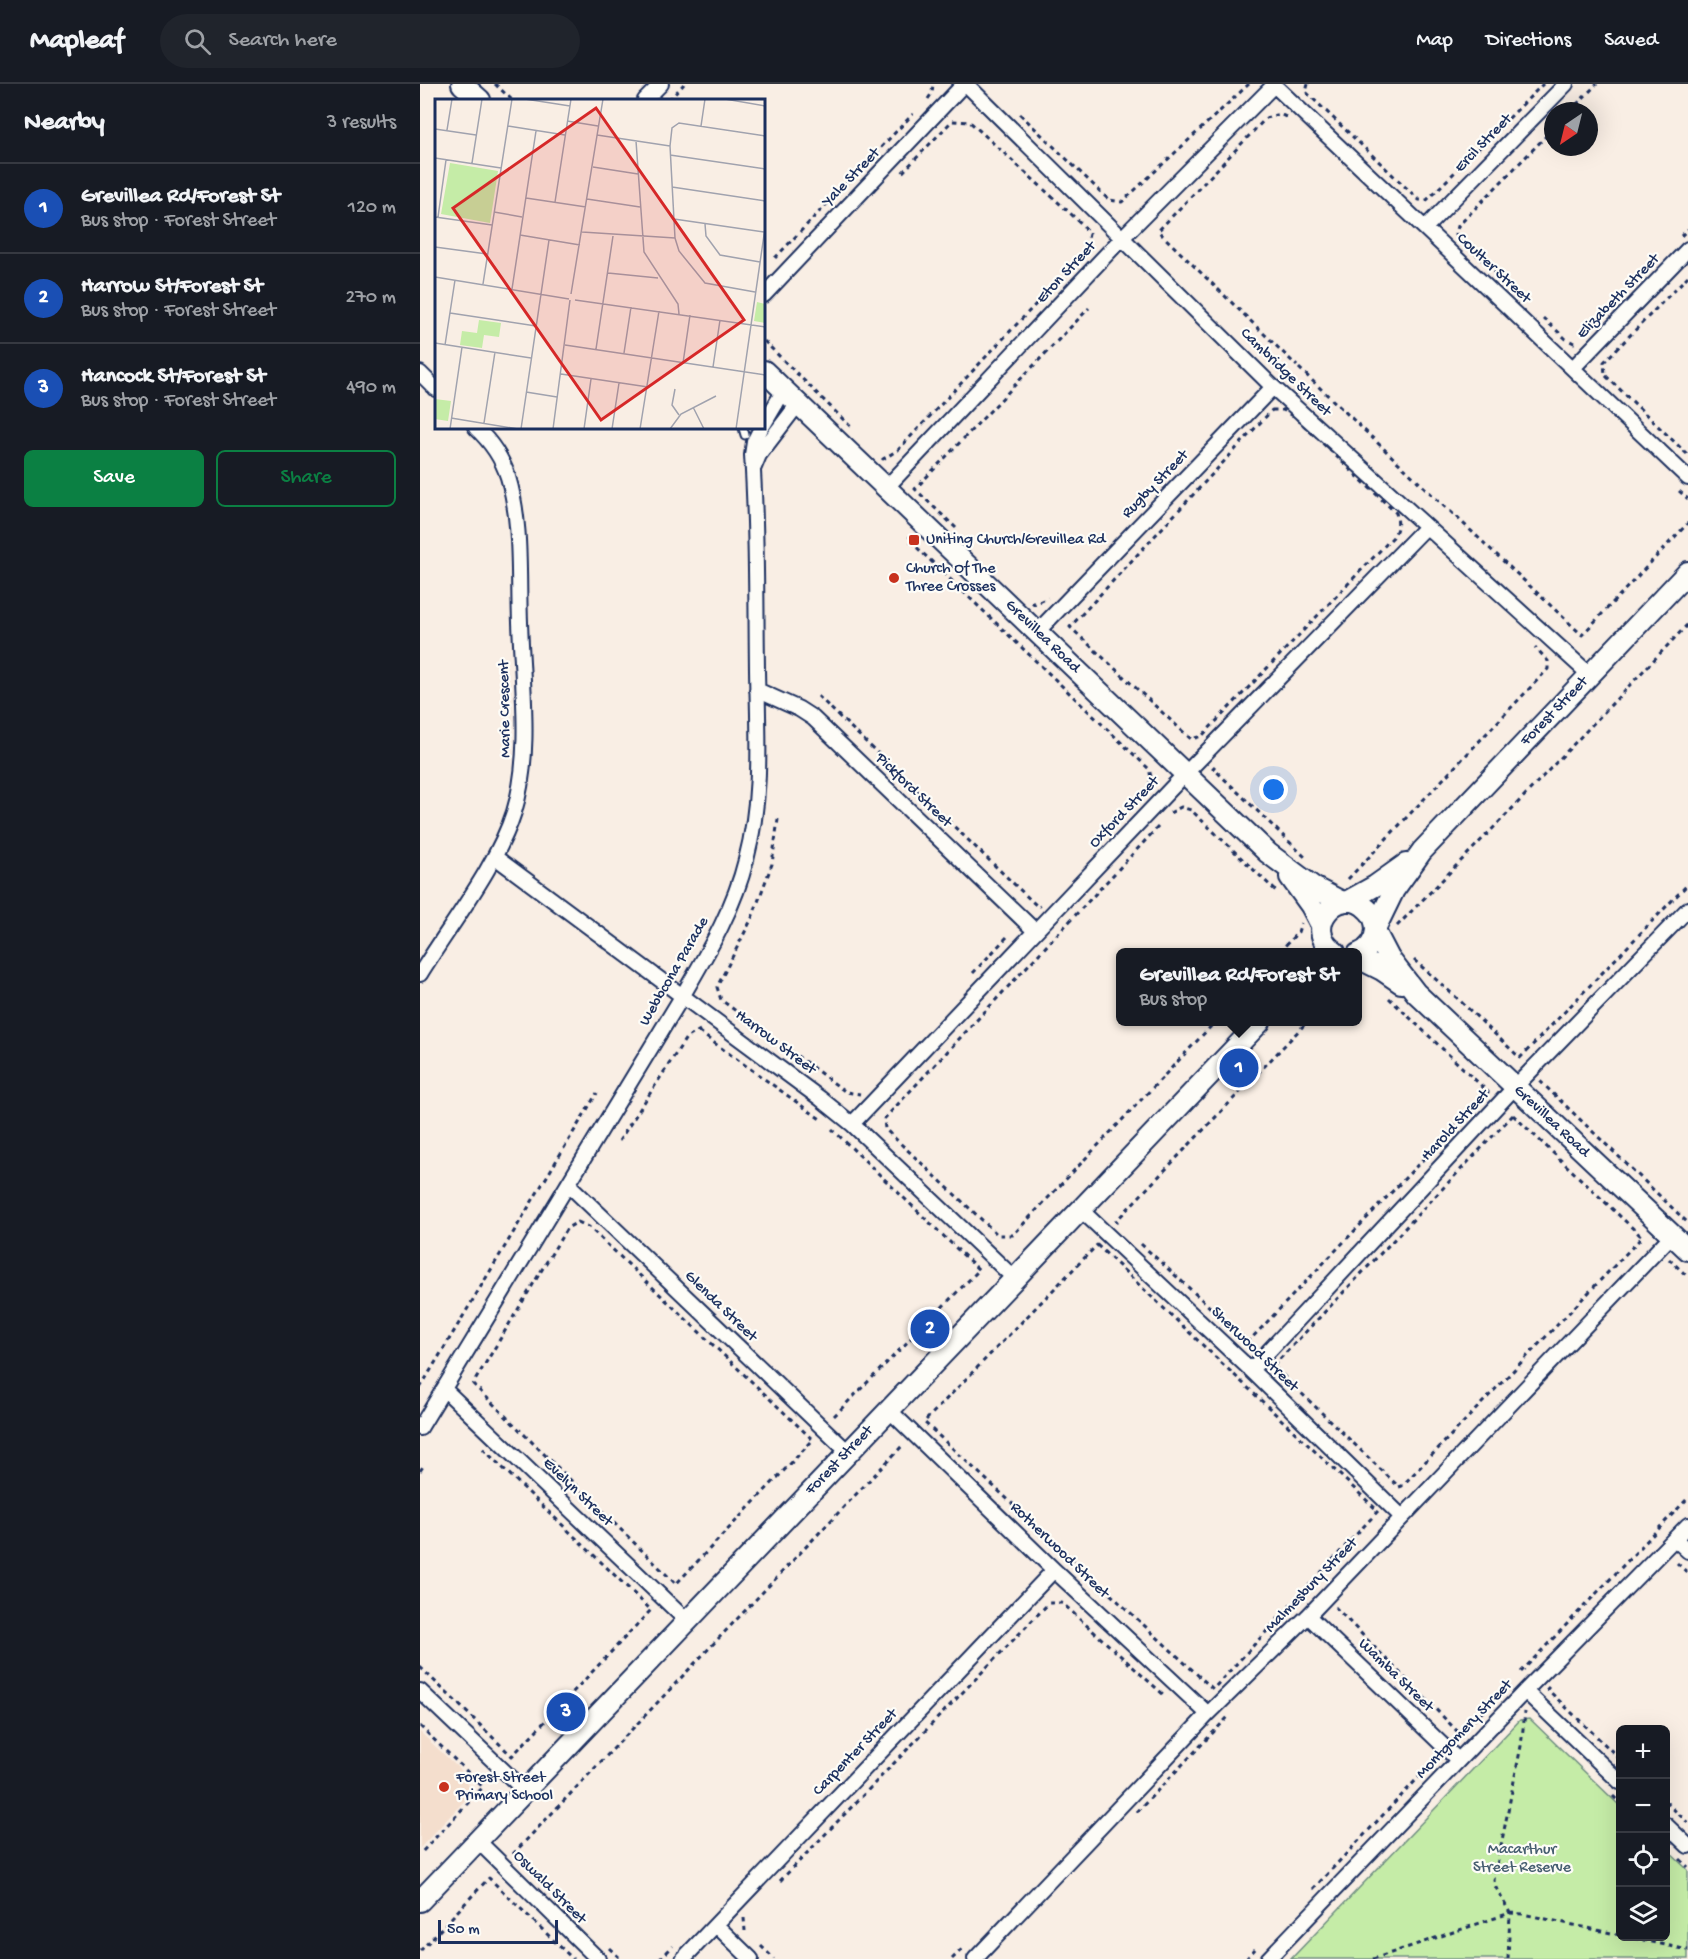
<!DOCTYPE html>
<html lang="en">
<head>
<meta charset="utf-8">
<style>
  :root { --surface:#171b24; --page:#20242c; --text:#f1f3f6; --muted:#9ea1a6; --line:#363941; --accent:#0b8043 }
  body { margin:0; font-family:"Gochi Hand",sans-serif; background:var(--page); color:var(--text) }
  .controls { position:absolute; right:18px; bottom:18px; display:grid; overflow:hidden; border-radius:9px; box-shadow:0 6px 24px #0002 }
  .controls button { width:54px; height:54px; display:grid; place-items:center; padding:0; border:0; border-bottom:2px solid var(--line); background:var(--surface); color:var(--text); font:30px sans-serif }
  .compass { position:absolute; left:1124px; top:18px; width:54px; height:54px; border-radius:50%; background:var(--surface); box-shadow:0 6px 24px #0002; rotate:215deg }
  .scale { position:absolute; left:18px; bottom:15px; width:120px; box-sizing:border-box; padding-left:6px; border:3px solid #1b2f5e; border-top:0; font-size:16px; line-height:21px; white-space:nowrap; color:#1b2f5e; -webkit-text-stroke:4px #fdfcf7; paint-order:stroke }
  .you { position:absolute; left:854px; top:706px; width:21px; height:21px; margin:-15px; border:4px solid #fff; border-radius:50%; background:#1a73e8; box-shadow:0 0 0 9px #1a73e833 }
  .badge { display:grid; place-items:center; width:39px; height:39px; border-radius:50%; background:var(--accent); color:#fff; font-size:20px; font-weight:700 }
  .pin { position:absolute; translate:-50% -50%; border:3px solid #fff; box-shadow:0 2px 6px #0006 }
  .popup { position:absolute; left:696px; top:864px; width:246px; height:78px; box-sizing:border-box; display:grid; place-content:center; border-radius:9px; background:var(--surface); filter:drop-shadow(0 2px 4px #0005); font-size:20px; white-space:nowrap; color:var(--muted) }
  .popup b { font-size:22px; color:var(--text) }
  .popup::after { content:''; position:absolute; left:50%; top:100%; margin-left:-12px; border:12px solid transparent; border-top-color:var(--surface) }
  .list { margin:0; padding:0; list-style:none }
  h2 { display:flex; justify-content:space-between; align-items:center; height:78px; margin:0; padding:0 24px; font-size:26px }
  h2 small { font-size:20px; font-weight:400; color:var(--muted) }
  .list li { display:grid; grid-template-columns:39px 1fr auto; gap:18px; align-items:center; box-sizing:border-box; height:90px; padding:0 24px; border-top:2px solid var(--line) }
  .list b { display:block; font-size:22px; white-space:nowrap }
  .list p { margin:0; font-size:20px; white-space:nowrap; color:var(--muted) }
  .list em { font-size:20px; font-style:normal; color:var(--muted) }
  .actions { display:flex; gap:12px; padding:18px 24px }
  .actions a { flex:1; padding:14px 0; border:2px solid var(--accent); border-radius:9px; text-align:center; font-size:21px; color:var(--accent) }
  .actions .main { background:var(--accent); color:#fff }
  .icon { flex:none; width:33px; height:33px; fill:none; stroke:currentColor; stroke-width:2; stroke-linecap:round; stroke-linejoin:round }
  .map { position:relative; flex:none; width:1268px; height:1875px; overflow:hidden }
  header { display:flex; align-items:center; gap:36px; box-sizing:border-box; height:84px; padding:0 30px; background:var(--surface); border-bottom:2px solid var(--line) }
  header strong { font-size:28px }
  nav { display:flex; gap:33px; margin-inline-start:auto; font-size:21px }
  .search { width:420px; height:54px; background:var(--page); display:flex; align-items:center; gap:15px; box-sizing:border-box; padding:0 21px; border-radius:33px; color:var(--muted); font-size:22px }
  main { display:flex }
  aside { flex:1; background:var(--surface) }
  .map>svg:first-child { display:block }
  .built { fill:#f4decd }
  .green { fill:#c5eca7; stroke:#708e82; stroke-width:1.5 }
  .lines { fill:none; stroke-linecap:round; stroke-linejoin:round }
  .lane-casing { stroke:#1b2f5e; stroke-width:11 }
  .street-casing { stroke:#1b2f5e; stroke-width:18 }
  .secondary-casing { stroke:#1b2f5e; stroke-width:24 }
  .path { stroke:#1b2f5e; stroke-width:3; stroke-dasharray:4.5 4.5; stroke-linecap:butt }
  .lane { stroke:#fdfcf7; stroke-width:7 }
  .street { stroke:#fdfcf7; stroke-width:14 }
  .secondary { stroke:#fdfcf7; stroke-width:20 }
  .poi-dot { fill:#c8321e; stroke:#fdfcf7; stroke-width:2 }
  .labels { text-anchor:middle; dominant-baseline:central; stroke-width:4.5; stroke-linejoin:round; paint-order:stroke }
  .street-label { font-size:16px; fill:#1b2f5e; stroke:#fdfcf7 }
  .poi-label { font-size:16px; fill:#1b2f5e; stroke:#fdfcf7; text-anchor:start }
  .park-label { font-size:16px; fill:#465e70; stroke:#fdfcf7 }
  .inset-road { fill:none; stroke:#a0a2ae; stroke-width:1.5 }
  .view { fill:#d62828; fill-opacity:0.15; stroke:#d62828; stroke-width:3 }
  .inset-edge { fill:none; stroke:#1b2f5e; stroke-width:3 }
</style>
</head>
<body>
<header>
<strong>Mapleaf</strong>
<div class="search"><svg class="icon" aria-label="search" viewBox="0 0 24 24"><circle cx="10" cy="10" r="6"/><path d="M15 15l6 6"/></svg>Search here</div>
<nav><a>Map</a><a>Directions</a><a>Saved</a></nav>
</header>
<main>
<aside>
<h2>Nearby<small>3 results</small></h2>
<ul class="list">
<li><span class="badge" style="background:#1a4fb4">1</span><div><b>Grevillea Rd/Forest St</b><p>Bus stop · Forest Street</p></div><em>120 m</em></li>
<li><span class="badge" style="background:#1a4fb4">2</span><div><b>Harrow St/Forest St</b><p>Bus stop · Forest Street</p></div><em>270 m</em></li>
<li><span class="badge" style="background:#1a4fb4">3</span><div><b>Hancock St/Forest St</b><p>Bus stop · Forest Street</p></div><em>490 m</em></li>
</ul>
<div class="actions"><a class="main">Save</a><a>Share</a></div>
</aside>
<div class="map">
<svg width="1268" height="1875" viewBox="0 0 1268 1875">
  <rect width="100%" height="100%" fill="#f9eee4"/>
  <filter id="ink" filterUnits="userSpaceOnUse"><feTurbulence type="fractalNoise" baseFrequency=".0167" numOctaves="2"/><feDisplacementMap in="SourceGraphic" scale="12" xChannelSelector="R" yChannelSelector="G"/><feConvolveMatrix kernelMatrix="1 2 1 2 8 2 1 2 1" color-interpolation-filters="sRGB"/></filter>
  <g filter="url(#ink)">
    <path class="built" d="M0,1648L48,1693L49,1712L0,1764Z"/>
    <path class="green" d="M1110,1635L1200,1722V1852H1246V1765L1268,1786V1875H871L1100,1636Z"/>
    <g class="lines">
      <defs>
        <path id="lane" d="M323,344L325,351"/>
        <path id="street" d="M546,0L853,303L1170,591
          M854,1L1268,394
          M225,16L241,0
          M1005,144L1146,0
          M344,211L544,0
          M1153,284L1268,165
          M0,289L16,305
          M344,340L364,306
          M334,383L339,371L378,320
          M466,404L703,153L855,0
          M617,548L853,303
          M337,606L379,625L393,634L615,847
          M75,773L401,1015L432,1040L595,1195
          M0,890C30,841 77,782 94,728C112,670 102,599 100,538C98,491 102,439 88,393C82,374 70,357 56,344
          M432,1040L765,690L1006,443
          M148,1100L429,1369
          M661,1126L831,1286L982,1433
          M831,1286L1094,1004L1268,825
          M24,1305L267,1537
          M469,1326L634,1486L788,1630
          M0,1344L263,911C288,868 314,825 326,776C343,712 338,650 337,585C336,514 337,442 332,371L334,358L341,344
          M1255,1455L1268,1467
          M888,1532L1038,1676
          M0,1607L104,1706
          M1105,1607L1200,1698
          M1246,1741L1268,1762
          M58,1757L178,1875
          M296,1841L331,1875
          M263,1875L634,1486
          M555,1875L788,1630L888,1532L1252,1151
          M848,1875L1105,1607L1268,1441"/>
        <path id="secondary" d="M42,0L60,16
          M344,287L848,769L895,804L922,818
          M870,793L891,822L901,841
          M928,817L955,802L986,780
          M956,843L974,806L1002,767L1268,488
          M956,849L969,874L996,909L1268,1166
          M915,868C880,845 919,798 947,825C953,830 956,838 956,846C955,858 948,866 938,870
          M938,874L962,886L981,899
          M0,1817L840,938"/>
      </defs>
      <use href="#lane" class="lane-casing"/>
      <use href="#street" class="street-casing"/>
      <use href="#secondary" class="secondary-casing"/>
      <path class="path" d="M75,0L92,16
        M888,0L886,8L999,116H1007L1123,0
        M508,15L512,9L513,0
        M249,16L264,0
        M1150,27L1177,0
        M600,30L689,116L702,118L829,0
        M866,33L859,30L846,34L738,147L877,282
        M1261,152L1268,145
        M355,174L493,30
        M1090,203L1036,150L1038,142L1133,45
        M1123,234L1146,255L1154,259L1158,257
        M344,257L432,344
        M879,284L1026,424
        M852,326H863L875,333L976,429C979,439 978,444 973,453L782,652L771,655L650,543Z
        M1267,370L1185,291L1184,278L1268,192
        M462,374L463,375L478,366L665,168L669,150L662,140L550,38L532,37L480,91
        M1259,407L1268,415
        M1030,427L1162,551L1268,439
        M536,444L495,405L669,224
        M492,451L488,455L729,685L731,693L729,705
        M612,518L614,520L628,514
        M398,612L618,823L620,822
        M795,682L793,684L885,773
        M750,729L761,723L771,726L858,809
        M358,735L352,780L332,834L297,903L301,916L426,1008L440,1010
        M738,743L464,1035L465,1045L578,1151H593L795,938
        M928,795L1128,585V577L1115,563
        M977,842L1088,729L1268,540
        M859,868L878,848L881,839
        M994,876L1037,914L1100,974L1268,800
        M553,889L587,853
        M969,914L1068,1008L1066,1010
        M279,948L403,1037
        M1122,997L1121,998L1268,1139
        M1093,1031L1222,1153L982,1402L979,1403L853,1282Z
        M412,1045L559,1186L414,1332
        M199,1057L266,954L280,946
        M158,1138L169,1143L393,1356L256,1500L53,1300L147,1144Z
        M698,1139L696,1137L887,938
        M721,1160L828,1258L1059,1017
        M677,1161L958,1427L793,1605L504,1338Z
        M1249,1175L1268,1193
        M0,1304L177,1009
        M0,1387L4,1381
        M1257,1479L1268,1489
        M915,1523L1040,1650L1076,1614
        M0,1583L92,1672L231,1526L60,1362
        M1101,1588L1268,1414
        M1129,1603L1127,1605L1200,1675
        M0,1642L63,1703L0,1770
        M1193,1712L1200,1719
        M1246,1718L1268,1739
        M717,1728L808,1633
        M93,1770L483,1361
        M1260,1775L1268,1783
        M360,1797L629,1519H642L744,1611
        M893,1805L1016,1675
        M324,1834L325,1847
        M1205,1852L1268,1866
        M341,1862L354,1875
        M189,1864L201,1875
        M0,1867L69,1794L153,1875
        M240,1875L253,1862
        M532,1875L544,1863
        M826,1875L836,1864
        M953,1875L1090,1829L1103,1830L1200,1851
        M1088,1875L1090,1829L1075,1802L1074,1796L1101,1662L1105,1628"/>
      <use href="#lane" class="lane"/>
      <use href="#street" class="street"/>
      <use href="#secondary" class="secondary"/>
    </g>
  </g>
  <g class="poi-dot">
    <rect x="488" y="450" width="12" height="12" rx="3"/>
    <circle cx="474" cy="494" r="6"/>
    <circle cx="24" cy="1703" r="6"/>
  </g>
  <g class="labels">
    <g class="street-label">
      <text transform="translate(1064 60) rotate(-46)">Ercil Street</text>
      <text transform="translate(432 94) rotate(-46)">Yale Street</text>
      <text transform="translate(1073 185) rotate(43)">Coulter Street</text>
      <text transform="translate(647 189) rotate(-47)">Eton Street</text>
      <text transform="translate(1199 213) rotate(-46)">Elizabeth Street</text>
      <text transform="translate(865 289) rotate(44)">Cambridge Street</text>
      <text transform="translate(736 401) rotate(-46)">Rugby Street</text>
      <text transform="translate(622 553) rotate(44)">Grevillea Road</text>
      <text transform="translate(86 625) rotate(-91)">Marie Crescent</text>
      <text transform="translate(1135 628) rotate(-46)">Forest Street</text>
      <text transform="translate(493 707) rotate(44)">Pickford Street</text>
      <text transform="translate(705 729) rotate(-46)">Oxford Street</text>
      <text transform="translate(255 888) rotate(-60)">Webbcona Parade</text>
      <text transform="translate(355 959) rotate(37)">Harrow Street</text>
      <text transform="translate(1131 1038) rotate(43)">Grevillea Road</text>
      <text transform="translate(1036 1042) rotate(-47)">Harold Street</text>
      <text transform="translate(300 1223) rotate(44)">Glenda Street</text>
      <text transform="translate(834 1266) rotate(44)">Sherwood Street</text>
      <text transform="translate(420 1377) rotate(-46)">Forest Street</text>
      <text transform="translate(157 1409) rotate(44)">Evelyn Street</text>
      <text transform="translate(639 1467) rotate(44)">Rotherwood Street</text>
      <text transform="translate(892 1502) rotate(-46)">Malmesbury Street</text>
      <text transform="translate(975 1592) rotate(44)">Wamba Street</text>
      <text transform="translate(1045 1646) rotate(-46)">Montgomery Street</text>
      <text transform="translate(436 1669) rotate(-46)">Carpenter Street</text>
      <text transform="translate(129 1804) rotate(45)">Oswald Street</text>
    </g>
    <g class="poi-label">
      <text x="506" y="456">Uniting Church/Grevillea Rd</text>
      <text x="486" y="485">Church Of The<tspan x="486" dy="18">Three Crosses</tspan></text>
      <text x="36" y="1694">Forest Street<tspan x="36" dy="18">Primary School</tspan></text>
    </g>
    <g class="park-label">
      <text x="1102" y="1766">Macarthur<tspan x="1102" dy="18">Street Reserve</tspan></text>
    </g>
  </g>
  <g transform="translate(15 15)">
    <rect width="330" height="330" fill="#f9eee4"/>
    <path d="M15,64L63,72L55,124L6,115ZM322,203L330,205V224L319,222ZM44,221L66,224L64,238L49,236L47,249L25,246L27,232L42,234ZM0,300L16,302L13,322L0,320Z" fill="#c5eca7"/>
    <path class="inset-road" d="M90,0L135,7M290,0L330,7M132,22L163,27M73,27L130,36M266,27L270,0M0,30L41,36M12,31L17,0M162,36L235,47M201,42L209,153L243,205L244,215M235,56L330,70M0,59L66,69M37,64L47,0M158,68L203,75M237,88L330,102M91,99L151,108M152,100L205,108M120,103L136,0M59,113L87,118M0,118L57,126M3,118L11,61M239,120L329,133M270,125L271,137L285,156L325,163M147,133L240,139M85,136L145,146M0,148L52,155M173,174L223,179M0,178L134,200M48,185L77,0M77,190L101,32M320,193L270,184L244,152L240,139L235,47L237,29L244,24L330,37M136,195L168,0M140,201L330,228M15,214L101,227M0,244L96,259M10,246L20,181M130,246L330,276M161,250L178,137M189,254L196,208M248,264L255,216M278,268L285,221M126,275L213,288M240,290L237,306L244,316M91,293L122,298M258,308L269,330M16,319L83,330M49,324L60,253M15,330L27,248M86,330L114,141M118,330L135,201M149,330L156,280M177,330L184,284M205,330L224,212M235,330L246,315L281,297M301,330L330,129"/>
    <path class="view" d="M161,9L309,221L166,321L18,109Z"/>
    <rect width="330" height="330" class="inset-edge"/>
  </g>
</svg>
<div class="controls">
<button>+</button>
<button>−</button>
<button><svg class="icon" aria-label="locate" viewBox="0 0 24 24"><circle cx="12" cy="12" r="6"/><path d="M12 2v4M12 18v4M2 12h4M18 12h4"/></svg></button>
<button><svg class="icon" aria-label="layers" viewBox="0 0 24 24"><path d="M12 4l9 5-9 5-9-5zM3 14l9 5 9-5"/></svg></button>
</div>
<svg class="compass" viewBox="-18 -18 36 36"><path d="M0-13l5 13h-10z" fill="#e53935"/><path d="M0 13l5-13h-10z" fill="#9ea1a6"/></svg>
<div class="scale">50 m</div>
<div class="you"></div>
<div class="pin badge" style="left:819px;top:984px;background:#1a4fb4">1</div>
<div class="popup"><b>Grevillea Rd/Forest St</b>Bus stop</div>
<div class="pin badge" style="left:510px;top:1245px;background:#1a4fb4">2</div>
<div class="pin badge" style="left:146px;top:1628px;background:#1a4fb4">3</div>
</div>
</main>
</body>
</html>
